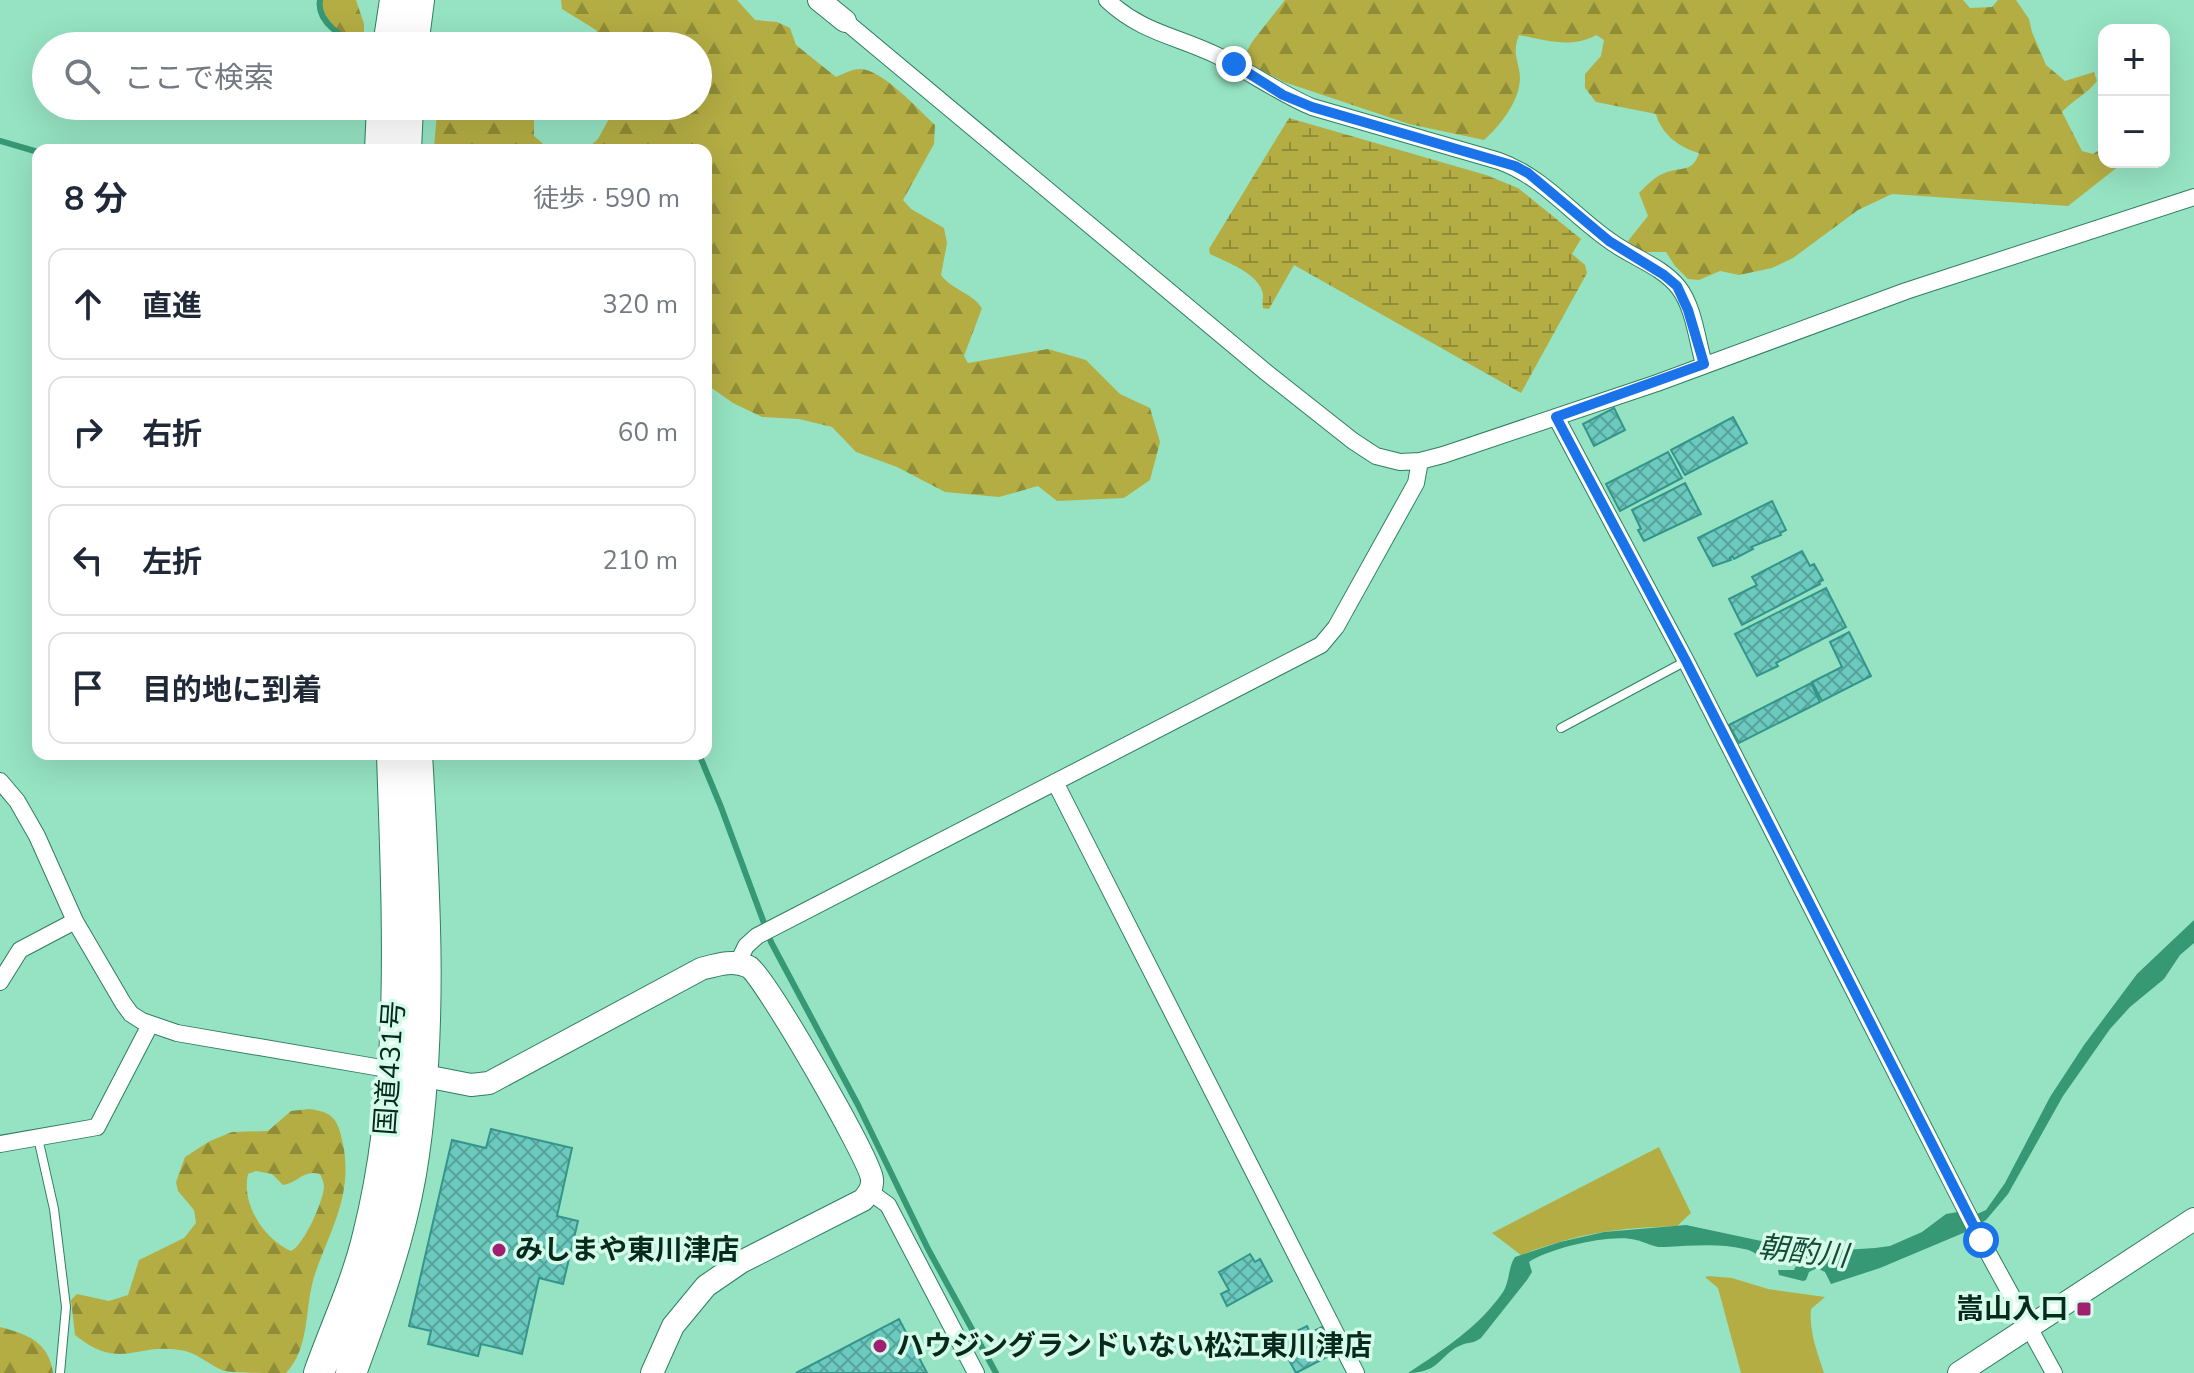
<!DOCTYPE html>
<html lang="ja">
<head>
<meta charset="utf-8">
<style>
  :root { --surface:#fff; --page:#f2f2f3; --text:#1f2937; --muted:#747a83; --line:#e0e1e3 }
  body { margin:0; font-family:"Nunito Sans","Noto Sans JP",sans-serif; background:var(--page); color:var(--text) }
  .controls { position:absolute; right:24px; top:24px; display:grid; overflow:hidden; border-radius:16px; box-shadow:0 8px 32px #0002 }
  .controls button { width:72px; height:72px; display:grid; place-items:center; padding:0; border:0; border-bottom:2px solid var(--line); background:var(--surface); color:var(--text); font:40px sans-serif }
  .stop { position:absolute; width:24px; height:24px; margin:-18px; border:6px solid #1a73e8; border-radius:50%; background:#fff }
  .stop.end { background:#1a73e8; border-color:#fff; box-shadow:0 2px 8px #0008 }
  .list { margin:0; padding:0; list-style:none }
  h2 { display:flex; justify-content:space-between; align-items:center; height:104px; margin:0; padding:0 32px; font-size:34px }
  h2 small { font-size:26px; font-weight:400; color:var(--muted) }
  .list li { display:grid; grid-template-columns:52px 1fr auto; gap:24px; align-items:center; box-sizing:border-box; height:112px; margin:0 16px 16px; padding:0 16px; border:2px solid var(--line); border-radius:16px }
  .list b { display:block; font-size:30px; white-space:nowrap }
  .list em { font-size:26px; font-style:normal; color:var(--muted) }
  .icon { flex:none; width:44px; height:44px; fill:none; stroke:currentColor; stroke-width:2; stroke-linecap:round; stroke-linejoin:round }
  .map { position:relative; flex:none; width:2194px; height:1373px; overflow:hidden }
  .search { position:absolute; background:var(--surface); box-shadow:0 8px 32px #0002; left:32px; top:32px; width:680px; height:88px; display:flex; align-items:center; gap:20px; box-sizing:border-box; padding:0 28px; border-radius:44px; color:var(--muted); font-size:30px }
  .panel { position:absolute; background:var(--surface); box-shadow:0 8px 32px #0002; left:32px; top:144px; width:680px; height:616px; border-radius:16px }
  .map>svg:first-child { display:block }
  .grass { fill:#b4ad44 }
  .forest { fill:url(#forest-firs); fill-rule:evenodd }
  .wetland { fill:url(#wetland-marsh) }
  .water { fill:#369875 }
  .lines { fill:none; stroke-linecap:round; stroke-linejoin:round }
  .stream { stroke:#369875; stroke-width:6 }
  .building { fill:url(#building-cross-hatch); stroke:#33958b; stroke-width:2 }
  .lane-casing { stroke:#2f7e61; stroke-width:10 }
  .street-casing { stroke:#2f7e61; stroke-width:18 }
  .secondary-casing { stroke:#2f7e61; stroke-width:24 }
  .highway-casing { stroke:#2f7e61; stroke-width:32 }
  .lane { stroke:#fff; stroke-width:8 }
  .street { stroke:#fff; stroke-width:16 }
  .secondary { stroke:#fff; stroke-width:22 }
  .highway { stroke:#fff; stroke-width:30 }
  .route { stroke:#1a73e8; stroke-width:10 }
  .poi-dot { fill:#9f2073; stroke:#d5fbea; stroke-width:3 }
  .labels { text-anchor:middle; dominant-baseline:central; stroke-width:7; stroke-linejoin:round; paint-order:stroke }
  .street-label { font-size:28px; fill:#082a1e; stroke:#d5fbea }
  .poi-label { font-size:28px; font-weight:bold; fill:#082a1e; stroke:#d5fbea; text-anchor:start }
  .water-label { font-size:30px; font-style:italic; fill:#164b38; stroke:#d5fbea }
</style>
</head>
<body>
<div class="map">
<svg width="2194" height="1373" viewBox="0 0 2194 1373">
  <defs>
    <pattern id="forest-firs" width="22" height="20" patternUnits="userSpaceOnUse" patternTransform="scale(2)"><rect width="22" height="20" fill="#b4ad44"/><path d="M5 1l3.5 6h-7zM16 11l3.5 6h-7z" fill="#908d38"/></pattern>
    <pattern id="wetland-marsh" width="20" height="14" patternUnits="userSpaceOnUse" patternTransform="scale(2)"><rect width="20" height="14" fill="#b4ad44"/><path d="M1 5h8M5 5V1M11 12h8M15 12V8" fill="none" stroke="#908d38"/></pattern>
    <pattern id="building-cross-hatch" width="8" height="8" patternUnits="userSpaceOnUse" patternTransform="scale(2)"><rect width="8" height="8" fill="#6bc9be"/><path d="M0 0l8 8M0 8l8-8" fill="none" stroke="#56a39a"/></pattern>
  </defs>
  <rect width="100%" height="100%" fill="#95e3c2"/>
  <path class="grass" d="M1659,1147L1691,1213L1677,1226C1615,1228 1579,1233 1521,1255L1492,1233Z
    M1709,1276L1732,1278L1768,1289L1825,1297L1811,1309C1809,1332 1817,1351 1824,1373H1741L1718,1288L1705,1277Z"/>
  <path class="forest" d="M322,0H356L364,24V33C348,49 331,24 322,11Z
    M561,0H737L755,20L777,22L790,28L796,45L836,77C843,74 852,69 860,69C882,69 919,110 935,125L934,144L903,200L911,209L944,228L947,243L941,275C952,290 971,292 982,308L964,356L968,363L1048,349L1086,360L1120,394L1150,408L1160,442L1150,480L1124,498L1057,501L1038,486L999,497L945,492L897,467L856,452L832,427L799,419L762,417L733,403L706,384V150H586L598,139L616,106H698V46H604L596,30L562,9Z
    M1285,0H1963L1970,8L1992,7L1998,0H2016L2029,19L2032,32L2046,65L2065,81L2094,72L2097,81C2087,94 2073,100 2062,112L2082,151L2093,154L2104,147V162H2124L2068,206L1892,194L1858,210L1793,258L1772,268L1739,275L1720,271L1699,280L1688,279L1675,266L1666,252H1645L1632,249L1628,241L1648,216L1639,193C1648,184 1655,176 1667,172C1683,167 1693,172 1699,153C1680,148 1661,134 1656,114L1596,102L1585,88V74L1601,56L1604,40L1596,35C1573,49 1544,40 1519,35C1511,55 1520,62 1520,79C1519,102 1500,126 1484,140L1409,124L1284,82L1249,64L1246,53L1252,42Z
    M455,106H526L534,116V136L550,150H436L434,147L437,114Z
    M309,1109C334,1112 338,1120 343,1144C353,1195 331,1228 315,1274C304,1306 311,1347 286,1373C270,1373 238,1373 224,1371C211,1366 200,1355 185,1351C136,1340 122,1373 75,1335L71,1300L77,1294L109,1301L128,1295L139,1260L184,1238L196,1223L194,1210L178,1191L176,1182L185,1157L210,1141L232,1132L268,1131L291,1111ZM256,1171L272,1174L283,1185C298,1183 303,1169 320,1174C322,1178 324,1183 324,1187C323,1202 304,1245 291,1251C264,1239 241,1204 248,1174Z
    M0,1327C27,1334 49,1342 53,1373H0Z"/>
  <path class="wetland" d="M1289,118L1486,175L1518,188L1581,239L1572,254L1585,265L1587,273L1521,393L1294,265L1269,309L1263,308C1262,303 1263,299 1263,294C1259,273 1226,262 1210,254L1209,249Z"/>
  <path class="water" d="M2194,920V943L2180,955L2164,979L2130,1007L2110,1029L2063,1096L2008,1194L1986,1220L1968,1231L1880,1268L1831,1284L1825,1272L1817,1268L1809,1272L1806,1280L1803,1281L1779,1275L1778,1270H1794L1796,1266C1788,1260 1776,1260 1767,1258C1758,1256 1752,1250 1744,1249C1719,1243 1690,1246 1665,1247C1653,1248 1646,1242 1636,1240C1613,1233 1549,1248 1529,1262L1532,1272L1527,1280L1481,1338C1474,1343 1472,1342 1464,1344C1440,1352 1442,1373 1408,1373C1443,1350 1479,1327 1503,1292C1510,1281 1508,1267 1515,1257L1560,1242L1604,1232L1686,1225L1813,1252L1875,1248L1890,1246L1922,1232L1946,1214L1958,1212L1977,1214L1986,1210L2005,1183L2050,1097L2084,1045L2137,974Z"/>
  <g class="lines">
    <path class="stream" d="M320,0C316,22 344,39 362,46
      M0,141L38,152
      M699,754L721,807L771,942L858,1105L928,1249L996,1373"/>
  </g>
  <path class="building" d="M1614,408L1625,430L1594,446L1583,424Z
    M1733,417L1747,443L1685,475L1671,450Z
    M1668,452L1682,478L1620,511L1606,484Z
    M1685,483L1701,514L1644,541L1638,530L1641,529L1632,510Z
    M1772,501L1786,530L1780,533L1781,535L1751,547L1753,549L1734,559L1732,556L1730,558L1731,560L1713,566L1698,538Z
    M1802,551L1810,566L1814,564L1823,580L1819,582L1820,584L1742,625L1729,599L1757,585L1752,577Z
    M1826,588L1846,627L1776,663L1778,666L1757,676L1735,634Z
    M1849,632L1871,676L1822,701L1812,682L1842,667L1830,642Z
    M1811,683L1820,702L1739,743L1729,725Z
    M491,1129L572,1148L557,1216L578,1221L563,1284L539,1278L522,1354L481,1344L478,1356L428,1344L431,1331L409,1326L452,1140L486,1148Z
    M1250,1254L1255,1262L1260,1259L1272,1281L1227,1306L1221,1294L1229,1290L1219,1272Z
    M899,1319L927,1373H796Z
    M1307,1326L1310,1333L1322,1327L1336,1352L1296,1373L1278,1340Z"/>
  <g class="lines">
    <defs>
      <path id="lane" d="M1561,728L1686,661
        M38,1138L54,1209L66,1307L60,1373"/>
      <path id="street" d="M1107,0C1142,33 1177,36 1218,56C1250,72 1279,93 1312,107L1499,161C1544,177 1574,217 1613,243C1634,258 1663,267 1679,288C1694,308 1697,340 1704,364
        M845,21L1267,373L1353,441L1376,456L1400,462L1420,461L1443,455L1657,383L1906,291L2194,197
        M1556,417L1686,661L1981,1240L2054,1373
        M0,781L17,801L37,836L75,921L123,1003L131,1014L142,1021L177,1033L393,1070
        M1055,782L1356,1373
        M737,964L746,946L757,936L1321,645L1336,627L1416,483L1420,461
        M0,982L20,950L75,921
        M0,1144L97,1127L150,1025
        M870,1192L888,1205L976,1373"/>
      <path id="secondary" d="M819,0L845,21
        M410,1073L471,1085L489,1083L701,969C716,965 734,959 749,967C765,977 870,1159 872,1179C873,1188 868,1194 863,1200L741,1262L706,1286L673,1326L652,1373
        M1959,1373L2194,1219"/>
      <path id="highway" d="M388,46L395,0
        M413,46L419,0
        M380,150L382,106
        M406,150L408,106
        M319,1373C335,1328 357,1282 368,1235C407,1079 397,913 392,754
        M351,1373C375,1308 399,1243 411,1174C434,1036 425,893 417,754"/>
    </defs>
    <use href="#lane" class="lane-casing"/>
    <use href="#street" class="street-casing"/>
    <use href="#secondary" class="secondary-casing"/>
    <use href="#highway" class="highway-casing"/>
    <use href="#lane" class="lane"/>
    <use href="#street" class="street"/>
    <use href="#secondary" class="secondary"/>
    <use href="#highway" class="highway"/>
  </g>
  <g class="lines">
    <path class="route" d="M1234,64L1283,95L1312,107L1515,166L1528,173L1609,241L1664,275L1677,286L1688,310L1704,364L1556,417L1686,661L1981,1240"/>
  </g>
  <g class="poi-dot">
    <circle cx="499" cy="1250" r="8"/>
    <rect x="2076" y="1301" width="16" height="16" rx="4"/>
    <circle cx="880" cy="1346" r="8"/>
  </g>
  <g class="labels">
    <g class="street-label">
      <text transform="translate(390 1068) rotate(-86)">国道431号</text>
    </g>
    <g class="poi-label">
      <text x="515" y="1250">みしまや東川津店</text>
      <text x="2068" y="1309" text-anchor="end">嵩山入口</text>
      <text x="896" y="1346">ハウジングランドいない松江東川津店</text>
    </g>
    <g class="water-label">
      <text transform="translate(1803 1252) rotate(6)">朝酌川</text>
    </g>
  </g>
</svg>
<div class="controls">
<button>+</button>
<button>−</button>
</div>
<div class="stop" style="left:1981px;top:1240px"></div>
<div class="stop end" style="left:1234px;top:64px"></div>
<div class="search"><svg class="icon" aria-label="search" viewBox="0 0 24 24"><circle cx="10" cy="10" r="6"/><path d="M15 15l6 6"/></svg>ここで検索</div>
<section class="panel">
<h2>8 分<small>徒歩 · 590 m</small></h2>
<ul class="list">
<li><svg class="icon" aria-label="ahead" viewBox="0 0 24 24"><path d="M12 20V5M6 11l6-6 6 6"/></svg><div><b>直進</b></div><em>320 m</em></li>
<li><svg class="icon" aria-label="right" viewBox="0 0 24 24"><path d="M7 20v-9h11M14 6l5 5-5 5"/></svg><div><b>右折</b></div><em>60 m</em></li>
<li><svg class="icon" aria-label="left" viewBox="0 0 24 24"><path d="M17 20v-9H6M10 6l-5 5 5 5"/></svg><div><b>左折</b></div><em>210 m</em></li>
<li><svg class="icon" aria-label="arrive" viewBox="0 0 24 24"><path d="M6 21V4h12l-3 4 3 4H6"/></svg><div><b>目的地に到着</b></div></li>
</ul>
</section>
</div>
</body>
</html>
